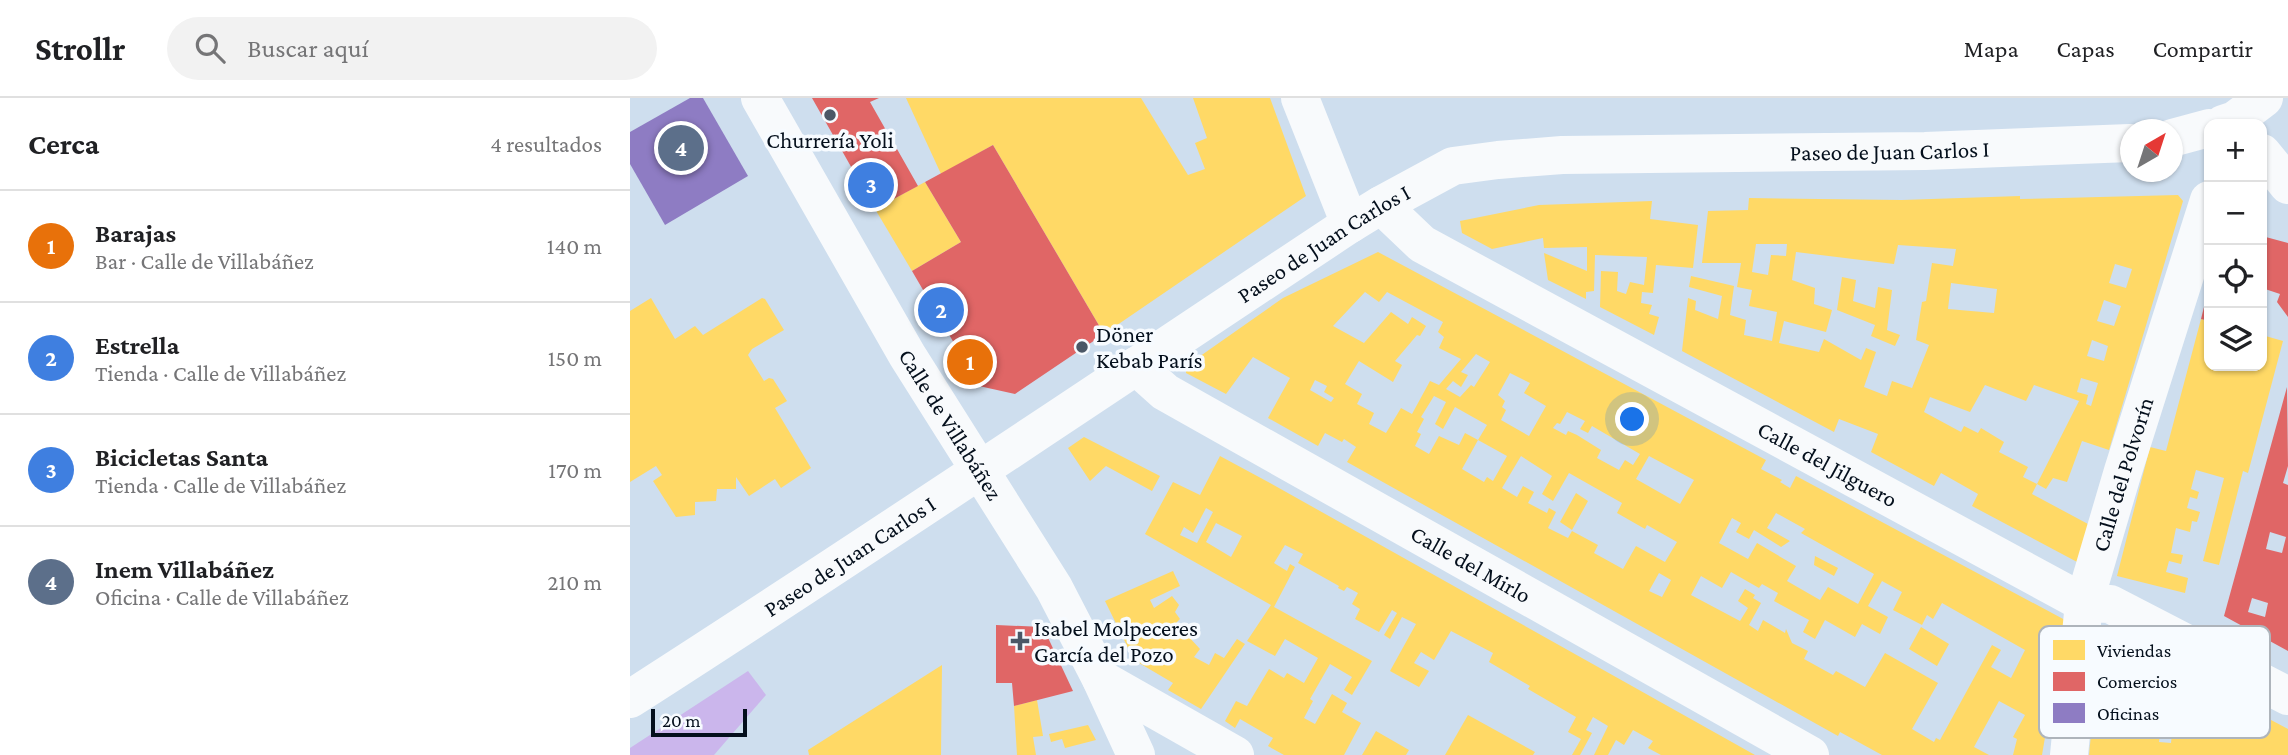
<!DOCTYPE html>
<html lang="es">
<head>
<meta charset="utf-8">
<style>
  :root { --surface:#fff; --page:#f2f2f2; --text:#202124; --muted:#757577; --line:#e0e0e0; --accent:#4b5766 }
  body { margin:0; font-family:"Crimson Pro",serif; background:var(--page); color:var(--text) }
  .controls { position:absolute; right:21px; top:21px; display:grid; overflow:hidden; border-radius:14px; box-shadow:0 2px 5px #0004 }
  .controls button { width:63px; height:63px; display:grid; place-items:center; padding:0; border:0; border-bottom:2px solid var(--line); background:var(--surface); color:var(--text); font:35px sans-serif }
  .compass { position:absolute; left:1490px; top:21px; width:63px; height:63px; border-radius:50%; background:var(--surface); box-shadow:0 2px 5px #0004; rotate:39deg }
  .scale { position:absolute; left:21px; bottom:18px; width:96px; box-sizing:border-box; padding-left:7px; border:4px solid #040f1c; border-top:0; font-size:19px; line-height:24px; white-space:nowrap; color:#040f1c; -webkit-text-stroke:5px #f7fbff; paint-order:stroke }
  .you { position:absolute; left:1003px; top:322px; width:24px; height:24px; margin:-18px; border:5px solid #fff; border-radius:50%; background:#1a73e8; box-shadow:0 0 0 10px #1a73e833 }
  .badge { display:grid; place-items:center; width:46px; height:46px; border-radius:50%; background:var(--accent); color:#fff; font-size:23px; font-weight:700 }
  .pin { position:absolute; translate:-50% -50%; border:4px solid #fff; box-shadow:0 2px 7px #0006 }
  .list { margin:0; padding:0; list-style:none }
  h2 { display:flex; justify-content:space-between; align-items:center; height:91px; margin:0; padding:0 28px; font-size:30px }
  h2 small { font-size:23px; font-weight:400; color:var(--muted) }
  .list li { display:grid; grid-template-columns:46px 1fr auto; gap:21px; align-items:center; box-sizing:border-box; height:112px; padding:0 28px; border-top:2px solid var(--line) }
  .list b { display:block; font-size:26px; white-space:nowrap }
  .list p { margin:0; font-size:23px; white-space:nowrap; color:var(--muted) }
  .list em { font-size:23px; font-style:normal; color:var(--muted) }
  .icon { flex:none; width:38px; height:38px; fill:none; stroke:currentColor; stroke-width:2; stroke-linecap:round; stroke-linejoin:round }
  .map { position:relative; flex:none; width:1658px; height:657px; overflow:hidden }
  header { display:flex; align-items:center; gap:42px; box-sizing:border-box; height:98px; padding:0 35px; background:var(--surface); border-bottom:2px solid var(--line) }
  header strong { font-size:33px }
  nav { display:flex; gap:38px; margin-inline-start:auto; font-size:24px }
  .search { width:490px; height:63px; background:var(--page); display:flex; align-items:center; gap:18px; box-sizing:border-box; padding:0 24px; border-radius:38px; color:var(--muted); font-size:26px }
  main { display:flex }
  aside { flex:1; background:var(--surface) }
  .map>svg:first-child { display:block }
  .green { fill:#cbb6ec }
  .homes { fill:#ffd966; fill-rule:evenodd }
  .shops { fill:#e06666; fill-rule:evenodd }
  .offices { fill:#8e7cc3 }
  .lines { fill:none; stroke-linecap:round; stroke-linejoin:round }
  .minor { stroke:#f8fafc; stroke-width:38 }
  .major { stroke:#f8fafc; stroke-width:38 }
  .poi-dot { fill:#4b5766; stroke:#f7fbff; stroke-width:2.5 }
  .labels { text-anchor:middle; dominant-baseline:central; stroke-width:7; stroke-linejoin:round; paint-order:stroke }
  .poi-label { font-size:23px; fill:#040f1c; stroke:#f7fbff; text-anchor:start }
  .street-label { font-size:23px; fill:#040f1c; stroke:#f7fbff }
  .key { fill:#f7fbff; stroke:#aeb4bb; stroke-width:2 }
  .key-label { font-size:19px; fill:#040f1c }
</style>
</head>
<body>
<header>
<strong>Strollr</strong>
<div class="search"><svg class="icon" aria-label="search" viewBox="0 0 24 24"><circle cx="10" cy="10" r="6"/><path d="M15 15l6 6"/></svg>Buscar aquí</div>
<nav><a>Mapa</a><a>Capas</a><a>Compartir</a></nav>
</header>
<main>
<aside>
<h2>Cerca<small>4 resultados</small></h2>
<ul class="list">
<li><span class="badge" style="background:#e8710a">1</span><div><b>Barajas</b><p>Bar · Calle de Villabáñez</p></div><em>140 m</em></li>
<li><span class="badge" style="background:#3f7fe0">2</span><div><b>Estrella</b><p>Tienda · Calle de Villabáñez</p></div><em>150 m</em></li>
<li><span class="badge" style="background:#3f7fe0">3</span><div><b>Bicicletas Santa</b><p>Tienda · Calle de Villabáñez</p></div><em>170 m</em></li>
<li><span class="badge" style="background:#5c6f8a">4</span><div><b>Inem Villabáñez</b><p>Oficina · Calle de Villabáñez</p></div><em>210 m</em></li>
</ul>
</aside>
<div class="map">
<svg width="1658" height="657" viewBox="0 0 1658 657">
  <rect width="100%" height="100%" fill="#cedeee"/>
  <path class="green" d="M118,573L136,597L84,657H0V650Z"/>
  <path class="homes" d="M276,0H511L558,77L575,71L565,45L577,40L563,0H640L676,98L474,236L363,47L311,76Z
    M295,84L331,144L282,173L245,111Z
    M1548,97L1553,103L1479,352L1452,343L1437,384L1423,380L1416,391L1407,386L1449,303L1404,287L1396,303L1355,287L1340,314L1300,299L1294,314L1331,334L1334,328L1348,335L1351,330L1374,344L1369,354L1398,369L1393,379L1407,386L1402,396L1458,426L1449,465L1342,408L1348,396L1311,375L1304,388L1241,354L1248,336L1209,321L1204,334L1052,253L1058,200L1066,203L1065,212L1088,221L1092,198L1059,189L1061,178L1104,188L1100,217L1116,222L1114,237L1142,243L1147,214L1119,208L1122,192L1107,189L1111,165H1072L1078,113L1118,112L1119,100L1272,102L1390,98V101ZM1126,146H1157L1156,158L1141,157L1138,177L1122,174ZM1268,147L1326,151L1323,168L1302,165L1296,203L1292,204L1286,242L1299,247L1282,290L1262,283L1257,298L1234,289L1246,254L1236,250L1231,262L1194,241L1189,254L1149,245L1154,223L1196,234L1202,212L1184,206L1185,190L1162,182L1166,154L1264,166ZM1485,166L1502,171L1496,190L1479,185ZM1321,185L1367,191L1364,215L1318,211ZM1474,202L1491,208L1484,228L1467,223ZM1462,242L1478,248L1474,263L1457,258ZM1451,280L1468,285L1461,308L1456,306L1458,297L1447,294Z
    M1022,103L1020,121L1068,127L1063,170L1026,167L1023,195L1012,194L1011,205L1022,207L1019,216L1029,219L1024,237L970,209L971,173L988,174L987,193L996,196L1000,184L1014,187L1017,159L965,157L964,193L956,194V201L918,182L914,155L957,173V149L914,150L913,140L862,151L832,135L830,123L909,107Z
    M748,154L1136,362L1131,371L1152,382L1150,384L1160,390L1166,378L1435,522L1412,657H1383L1387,641L1383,639L1395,617L1369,603L1344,649L1359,657H1252L1210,634L1208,638L717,364L726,349L714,341L712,344L695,335L688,348L638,320L660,280L623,259L596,296L556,275V268L653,200ZM735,194L749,204L757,194L813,224L808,234L814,239L809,250L831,261L809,287L800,283L782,316L771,310L756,335L739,326L744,315L727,306L732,296L715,286L729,263L763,284L772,267L765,263L787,237L790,238L796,228L782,219L778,226L761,214L734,245L703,228ZM846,256L860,264L844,289L841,287L830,299L816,291L823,283L831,289L838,277L831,274ZM880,275L900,285L894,295L916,308L899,338L871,322L876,312L872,309L875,303L868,297ZM685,282L697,288L694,294L704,300L701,304L680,292ZM804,298L816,304L805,326L813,331L825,309L857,327L848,342L877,358L863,383L857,379L854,384L832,371L848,342L835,335L829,347L809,338L799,356L785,348L791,336L787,334L794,321L791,319ZM937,314L955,323L950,331L958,335L962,328L1010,356L1003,367L995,362L989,372L967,360L971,352L947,337L938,333L936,337L923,330L927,325L930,326ZM891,358L922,378L912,396L923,403L939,375L992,405L987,415L1015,431L1017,427L1047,444L1035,464L1006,448L993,471L964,455L968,447L942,433L938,440L918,430L926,414L919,410L917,415L898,405L904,394L893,388L887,399L872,390ZM1019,358L1064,382L1050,406L1006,381ZM1146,415L1175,431L1171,435L1244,476L1228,506L1198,489L1190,502L1157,483L1166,468L1127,445L1118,461L1089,445L1102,420L1111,425L1106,434L1119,441L1124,432L1151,449L1160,443L1137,430ZM1101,474L1129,490L1132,486L1148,495L1144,503L1179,522L1173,534L1185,541L1195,522L1225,539L1232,526L1250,536L1258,519L1238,508L1252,483L1272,494L1263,512L1292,527L1297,517L1303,521L1312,505L1395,552L1381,580L1361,569L1371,552L1362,547L1310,642L1306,640L1304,644L1282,631L1308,585L1255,555L1235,589L1206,573L1203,577L1174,561L1178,553L1162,545L1156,531L1155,535L1133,522L1128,533L1119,527L1131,505L1123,500L1125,497L1115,491L1108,503L1118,510L1110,523L1061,497L1071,478L1092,490ZM1029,475L1041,482L1032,499L1019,493Z
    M1212,179L1226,182L1223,203L1245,210L1248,189L1262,192L1257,232L1270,237L1265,248L1241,238L1245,227L1207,212Z
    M21,200L45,241L65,228L73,237L132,200L135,201L154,232L122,251L118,257L134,283L139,280L143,281L157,303L145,310L181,370L151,390L145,381L119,398L106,379V391H87L86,403L65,404V417L46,419L23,383L32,377L26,368L0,384V213Z
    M1571,221L1579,223V268H1632V237L1653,243L1618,375L1613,373L1589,467L1573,463L1594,380L1566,372L1561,391L1569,394L1567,401L1560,399L1557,410L1570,414L1567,424L1562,423L1560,434L1546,430L1541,455L1553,457L1551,466L1539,463L1536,474L1558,480L1555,495L1487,478L1520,349L1536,353Z
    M454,339L530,378L522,393L476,368L460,383L438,350Z
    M590,358L640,385L1125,657H1031L1018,650L1023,643L1003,632L994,647L986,642L978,657H964L978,628L963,619L956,632L962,635L950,657H942L951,641L938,634L946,619L898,591L900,588L859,564L863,555L821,533L804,562L791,554L784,565L799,573L789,589L760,573L786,526L772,519L760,541L754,537L767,515L762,512L749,534L725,521L730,511L722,506L728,495L717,489L714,493L708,490L709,488L668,465L673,456L655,447L644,465L657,473L660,466L665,469L644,509L742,563L722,597L714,592L722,579L700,566L680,601L683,603L674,620L685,626L702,596L717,605L712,614L731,625L714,657H654L638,648L643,640L610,621L605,630L595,623L606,603L617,608L639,571L654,580L657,575L674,585L688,560L655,541L645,558L617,543L641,507L515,436L543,384L570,397ZM576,410L583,414L567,445L550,437L554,429L563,435ZM586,425L612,438L601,459L576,444Z
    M946,395L958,403L942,432L930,424Z
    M1185,458L1208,470L1204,478L1184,467Z
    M543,473L550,488L520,502L524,510L542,498L549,507L545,514L550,521L546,525L570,551L564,559L579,567L585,555L594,560L607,541L615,546L571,611L538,592L543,585L504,562L475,503Z
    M1291,529L1319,546L1307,568L1279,551Z
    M1471,536L1517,556L1510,609L1526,611L1525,623L1520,622L1518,636L1530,637L1529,644L1541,645L1543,625L1538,624L1545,571L1658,631V657H1459Z
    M312,567L311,657H179L178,652Z
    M407,602L413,638L403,639L406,657H387L384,608Z
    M838,617L905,654L903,657H815Z
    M458,627L466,642L435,650L432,641L421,644L419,636Z
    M746,633L779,652L776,657H732Z"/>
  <path class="shops" d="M182,0H249L240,4L261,41L258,43L263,53L267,51L288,88L245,111Z
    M363,47L474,236L385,296L349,288L282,173L331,144L295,84Z
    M1632,138L1658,145V219L1647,204L1650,196L1632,190Z
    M1578,193H1579V223L1571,221Z
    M1657,289L1658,368L1653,385L1658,387V553L1594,518ZM1640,434L1656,439L1652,455L1636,451ZM1622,500L1638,505L1635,519L1618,514Z
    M366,527L413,529L443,593L384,608L382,585H366Z"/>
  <path class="offices" d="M60,0H73L118,78L35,127L0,66V34Z"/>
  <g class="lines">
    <g class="minor">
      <path d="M670,0L720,126"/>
      <path d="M1632,55L1658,87"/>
      <path id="s1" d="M751,107L792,146L1454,505L1480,506L1658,598"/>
      <path id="s2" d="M506,268L535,294L1180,657"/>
      <path d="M471,581L605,657"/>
      <path id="s3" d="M1439,657L1454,505L1493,373L1579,102"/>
    </g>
    <g class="major">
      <path id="s4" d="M130,0L277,257L424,490L471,581L506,657"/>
      <path d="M1593,26L1605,22L1634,0"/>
      <path d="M1542,40L1579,30"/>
      <path id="s5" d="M0,601C242,446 480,285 720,126L751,107L823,68L868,62L932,57L1295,53L1500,45"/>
    </g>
  </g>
  <g class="poi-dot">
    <circle cx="200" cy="17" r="7"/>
    <circle cx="452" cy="249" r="7"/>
    <path d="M386.5 532.5h7v7h7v7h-7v7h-7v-7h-7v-7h7z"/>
  </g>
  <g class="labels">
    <g class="poi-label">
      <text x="200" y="42" text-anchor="middle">Churrería Yoli</text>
      <text x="466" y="236">Döner<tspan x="466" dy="26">Kebab París</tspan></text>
      <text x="404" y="530">Isabel Molpeceres<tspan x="404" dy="26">García del Pozo</tspan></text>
    </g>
    <g class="street-label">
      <text stroke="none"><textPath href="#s5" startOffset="1418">Paseo de Juan Carlos I</textPath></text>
      <text stroke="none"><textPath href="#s5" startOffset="830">Paseo de Juan Carlos I</textPath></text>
      <text stroke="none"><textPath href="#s4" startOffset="378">Calle de Villabáñez</textPath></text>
      <text stroke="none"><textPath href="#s1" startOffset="518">Calle del Jilguero</textPath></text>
      <text stroke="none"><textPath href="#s3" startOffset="287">Calle del Polvorín</textPath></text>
      <text stroke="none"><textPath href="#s5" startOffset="262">Paseo de Juan Carlos I</textPath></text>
      <text stroke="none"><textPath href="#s2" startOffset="390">Calle del Mirlo</textPath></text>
    </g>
  </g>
  <rect x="1409" y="528" width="231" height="112" rx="10" class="key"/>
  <rect x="1423" y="542" width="32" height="20" fill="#ffd966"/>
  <rect x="1423" y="574" width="32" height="19" fill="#e06666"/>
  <rect x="1423" y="605" width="32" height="20" fill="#8e7cc3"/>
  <g class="key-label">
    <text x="1467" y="559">Viviendas</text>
    <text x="1467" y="590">Comercios</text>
    <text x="1467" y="622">Oficinas</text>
  </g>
</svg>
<div class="controls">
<button>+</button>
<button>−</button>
<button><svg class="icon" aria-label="locate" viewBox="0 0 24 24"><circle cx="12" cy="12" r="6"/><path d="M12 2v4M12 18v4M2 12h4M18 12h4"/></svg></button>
<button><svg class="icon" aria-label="layers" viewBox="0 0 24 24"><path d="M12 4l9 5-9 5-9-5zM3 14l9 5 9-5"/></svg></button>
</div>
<svg class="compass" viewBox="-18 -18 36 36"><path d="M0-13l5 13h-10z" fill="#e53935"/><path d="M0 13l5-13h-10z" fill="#757577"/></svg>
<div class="scale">20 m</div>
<div class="you"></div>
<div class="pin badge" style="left:340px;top:264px;background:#e8710a">1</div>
<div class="pin badge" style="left:311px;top:212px;background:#3f7fe0">2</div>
<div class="pin badge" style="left:241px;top:87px;background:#3f7fe0">3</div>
<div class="pin badge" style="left:51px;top:50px;background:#5c6f8a">4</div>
</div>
</main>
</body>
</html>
